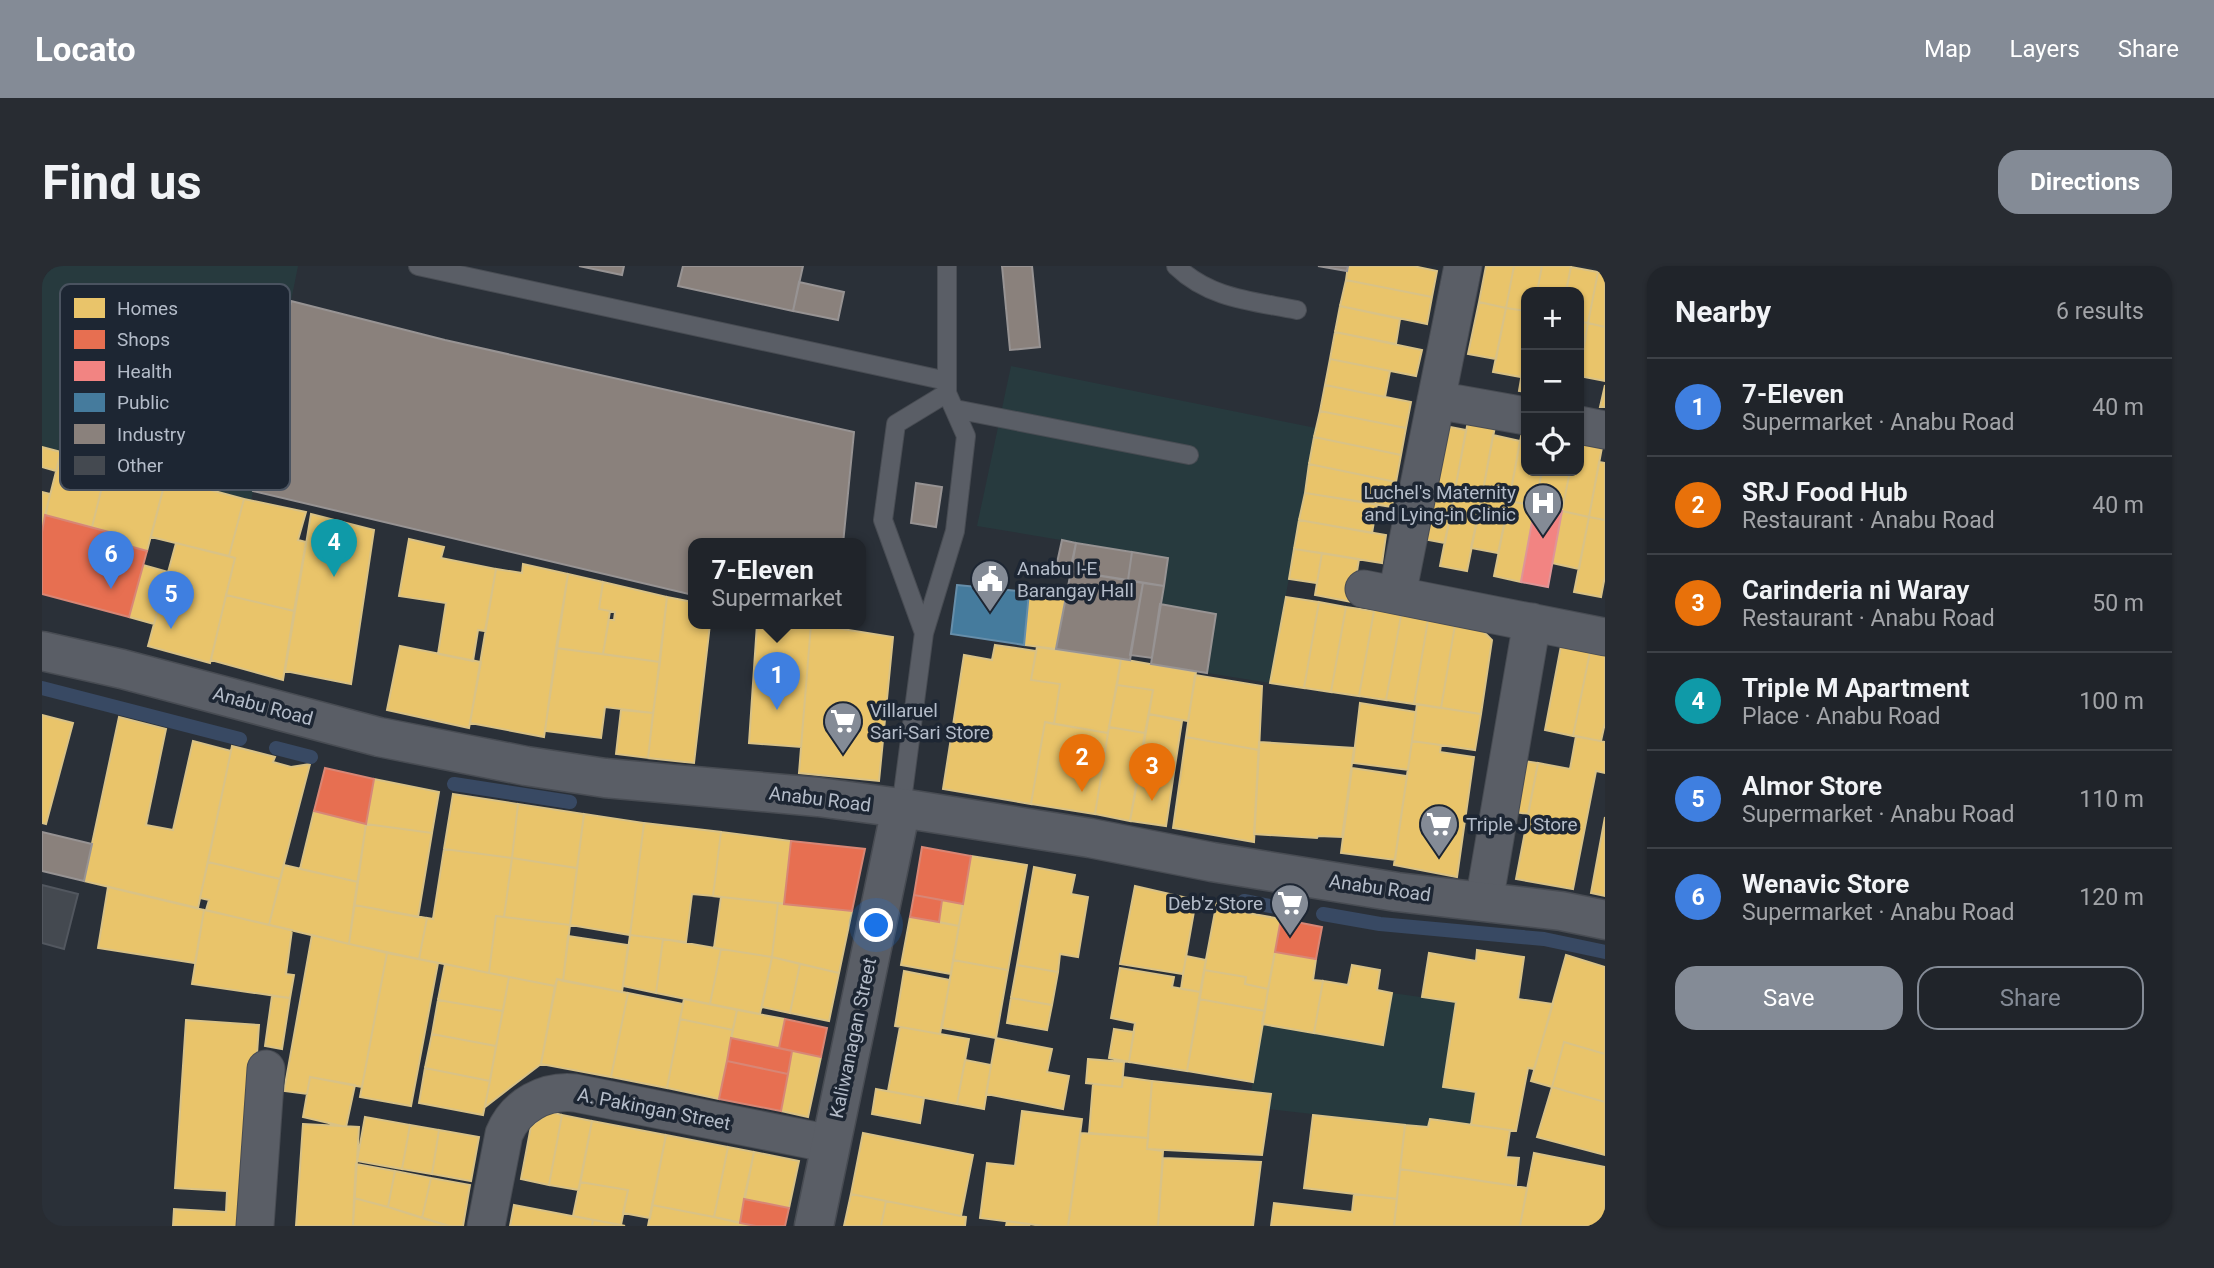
<!DOCTYPE html>
<html lang="en">
<head>
<meta charset="utf-8">
<style>
  :root { --surface:#20242a; --page:#282c32; --text:#f1f3f6; --muted:#a2a4a8; --line:#3d4147; --accent:#848b96 }
  body { margin:0; font-family:Roboto,sans-serif; background:var(--page); color:var(--text) }
  .controls { position:absolute; right:21px; top:21px; display:grid; overflow:hidden; border-radius:14px; box-shadow:0 2px 5px #0004 }
  .controls button { width:63px; height:63px; display:grid; place-items:center; padding:0; border:0; border-bottom:2px solid var(--line); background:var(--surface); color:var(--text); font:35px sans-serif }
  .you { position:absolute; left:835px; top:660px; width:24px; height:24px; margin:-18px; border:5px solid #fff; border-radius:50%; background:#1a73e8; box-shadow:0 0 0 10px #1a73e833 }
  .badge { display:grid; place-items:center; width:46px; height:46px; border-radius:50%; background:var(--accent); color:#fff; font-size:23px; font-weight:700 }
  .pin { position:absolute; translate:-50% -58px; filter:drop-shadow(0 2px 4px #0008) }
  .pin::after { content:''; position:absolute; top:37px; width:24px; height:21px; background:inherit; clip-path:polygon(0 0,100% 0,50% 100%) }
  .popup { position:absolute; left:646px; top:272px; width:178px; height:91px; box-sizing:border-box; display:grid; place-content:center; border-radius:14px; background:var(--surface); filter:drop-shadow(0 2px 5px #0005); font-size:23px; white-space:nowrap; color:var(--muted) }
  .popup b { font-size:26px; color:var(--text) }
  .popup::after { content:''; position:absolute; left:50%; top:100%; margin-left:-14px; border:14px solid transparent; border-top-color:var(--surface) }
  .list { margin:0; padding:0; list-style:none }
  h2 { display:flex; justify-content:space-between; align-items:center; height:91px; margin:0; padding:0 28px; font-size:30px }
  h2 small { font-size:23px; font-weight:400; color:var(--muted) }
  .list li { display:grid; grid-template-columns:46px 1fr auto; gap:21px; align-items:center; box-sizing:border-box; height:98px; padding:0 28px; border-top:2px solid var(--line) }
  .list b { display:block; font-size:26px; white-space:nowrap }
  .list p { margin:0; font-size:23px; white-space:nowrap; color:var(--muted) }
  .list em { font-size:23px; font-style:normal; color:var(--muted) }
  .actions { display:flex; gap:14px; padding:21px 28px }
  .actions a { flex:1; padding:16px 0; border:2px solid var(--accent); border-radius:21px; text-align:center; font-size:24px; color:var(--accent) }
  .actions .main { background:var(--accent); color:#fff }
  .icon { flex:none; width:38px; height:38px; fill:none; stroke:currentColor; stroke-width:2; stroke-linecap:round; stroke-linejoin:round }
  .map { position:relative; flex:none; width:1563px; height:960px; overflow:hidden; border-radius:21px }
  header { display:flex; align-items:center; gap:42px; box-sizing:border-box; height:98px; padding:0 35px; background:var(--accent); color:#fff }
  header strong { font-size:33px }
  nav { display:flex; gap:38px; margin-inline-start:auto; font-size:24px }
  .intro { display:flex; align-items:center; justify-content:space-between; box-sizing:border-box; height:168px; padding:0 42px }
  h1 { margin:0; font-size:49px }
  .button { padding:18px 32px; border-radius:21px; background:var(--accent); color:#fff; font-size:24px; font-weight:700 }
  main { display:flex; gap:42px; padding:0 42px }
  aside { flex:1; background:var(--surface); border-radius:21px; box-shadow:0 2px 5px #0004 }
  .map>svg:first-child { display:block }
  .green { fill:#273a3e }
  .homes { fill:#e9c46a; stroke:#d9c286; stroke-width:2 }
  .shops { fill:#e76f51; stroke:#d88675; stroke-width:2 }
  .health { fill:#f28482; stroke:#df9597; stroke-width:2 }
  .public { fill:#457b9d; stroke:#668eaa; stroke-width:2 }
  .industry { fill:#8a817c; stroke:#979393; stroke-width:2 }
  .lines { fill:none; stroke-linecap:round; stroke-linejoin:round }
  .stream { stroke:#384963; stroke-width:14 }
  .building { fill:#444950; stroke:#52575f; stroke-width:2 }
  .service-casing { stroke:#484c53; stroke-width:20 }
  .minor-casing { stroke:#484c53; stroke-width:39 }
  .tertiary-casing { stroke:#484c53; stroke-width:41 }
  .service { stroke:#5a5e66; stroke-width:18 }
  .minor { stroke:#5a5e66; stroke-width:37 }
  .tertiary { stroke:#5a5e66; stroke-width:38 }
  .labels { text-anchor:middle; dominant-baseline:central; stroke-width:7; stroke-linejoin:round; paint-order:stroke }
  .poi-label { font-size:19px; fill:#b4bcc9; stroke:#1d2633; text-anchor:start }
  .street-label { font-size:19px; fill:#b4bcc9; stroke:#1d2633 }
  .key { fill:#1d2633; stroke:#4a5360; stroke-width:2 }
  .key-label { font-size:19px; fill:#b4bcc9 }
</style>
</head>
<body>
<header>
<strong>Locato</strong>
<nav><a>Map</a><a>Layers</a><a>Share</a></nav>
</header>
<div class="intro"><h1>Find us</h1><a class="button">Directions</a></div>
<main>
<div class="map">
<svg width="1563" height="960" viewBox="0 0 1563 960">
  <rect width="100%" height="100%" fill="#2a3038"/>
  <path class="green" d="M0,0H256L209,235L0,181Z
    M969,100L1274,162L1228,417L1165,407L1174,348L1118,338L1126,292L935,260Z
    M1350,727L1414,736L1401,821L1434,826L1429,859L1388,853L1386,861L1226,843L1229,828L1209,826L1220,758L1340,779Z"/>
  <path class="homes" d="M1306,0H1371L1395,5L1390,31L1304,14Z
    M1444,0H1472L1464,42L1437,36Z
    M1472,0H1500L1495,26H1484V45L1464,42Z
    M1500,0H1529L1524,26H1495Z
    M1529,1L1556,6L1546,57L1537,56V26H1524Z
    M1556,6L1563,7V61L1546,57Z
    M1304,14L1390,31L1385,58L1298,40Z
    M1437,36L1464,42L1454,93L1426,88Z
    M1298,40L1358,53L1354,78L1293,66Z
    M1464,42L1484,45V83L1479,111L1451,106Z
    M1537,56L1546,57L1537,106Z
    M1546,57L1563,61V115L1537,110Z
    M1293,66L1380,84L1374,110L1288,93Z
    M1484,83V126L1477,125Z
    M1288,93L1348,105L1343,131L1283,119Z
    M1283,119L1369,136L1364,162L1278,145Z
    M1563,119V141H1558Z
    M1278,145L1364,162L1359,189L1272,171Z
    M1427,150L1454,155L1440,230L1413,224Z
    M1398,159L1424,164L1413,224L1386,219Z
    M1481,160L1484,161V205H1500L1493,240L1467,235Z
    M1451,169L1478,175L1467,235L1440,230Z
    M1272,171L1359,189L1354,216L1267,198Z
    M1537,171L1561,176L1547,251L1520,245L1528,205H1537Z
    M0,181L19,186L14,205L0,201Z
    M19,186L66,197L50,261L3,249Z
    M1557,196L1563,197V254L1547,251Z
    M66,197L124,212L105,285L76,277L78,269L50,261Z
    M1267,198L1354,216L1350,241L1263,227Z
    M1500,205H1528L1520,245L1493,240Z
    M124,212L202,233L187,290L109,271Z
    M1386,219L1413,224L1403,277L1376,272Z
    M1413,224L1440,230L1425,305L1398,300Z
    M0,226L8,228L0,266Z
    M1263,227L1335,238L1330,267L1257,254Z
    M1440,230L1467,235L1456,287L1429,282Z
    M202,233L264,246L256,274L264,276L252,345L184,329L193,292L187,290Z
    M1467,235L1493,240L1479,316L1452,310Z
    M1520,245L1547,251L1537,303L1510,297Z
    M269,248L332,264L309,418L243,405Z
    M1547,251L1563,254V310L1559,331L1532,326Z
    M1257,254L1344,269L1340,297L1252,283Z
    M367,273L402,281L399,292L454,303L443,365L436,364L431,395L396,388L404,337L357,330Z
    M134,277L193,292L168,397L106,380Z
    M1252,283L1280,287L1275,317L1247,313Z
    M1280,287L1317,293L1310,336L1273,329Z
    M481,298L526,308L502,471L428,457L454,303L480,307Z
    M101,299L126,306L112,358L87,351Z
    M526,308L561,316L557,343L568,345L561,388L514,382Z
    M561,316L625,331L618,396L561,388L567,353L572,354L573,346L557,343Z
    M987,326L1024,330L1014,383L982,379Z
    M184,329L252,345L241,414L169,394Z
    M625,331L651,336V358H668L652,497L606,492Z
    M1244,331L1277,336L1262,422L1228,417Z
    M1277,336L1304,341L1289,426L1262,422Z
    M1333,339L1360,344L1344,434L1317,430Z
    M1304,341L1332,345L1317,430L1289,426Z
    M1360,344L1387,348L1372,438L1344,434Z
    M1386,354L1413,359L1399,442L1372,438Z
    M715,358H769L759,481L707,477Z
    M769,358L851,371L837,515L757,507Z
    M1413,359L1440,364L1450,374L1439,448L1399,442Z
    M953,379L994,385L989,414L1018,418L1012,458L1003,456L989,538L901,523L922,389L950,394Z
    M358,380L439,396L427,462L345,444Z
    M1519,380L1548,386L1531,470L1503,464Z
    M995,381L1079,393L1066,467L1012,458L1018,418L989,414Z
    M514,382L618,396L611,447L563,441L559,472L503,465Z
    M1548,386L1563,389V457L1559,475L1531,470Z
    M1079,393L1154,406L1146,455L1107,448L1111,424L1075,419Z
    M1153,409L1220,420L1217,484L1144,471Z
    M1075,419L1111,424L1103,467L1067,461Z
    M1318,437L1374,446L1366,504L1311,497Z
    M1375,438L1439,448L1433,484L1370,475Z
    M579,444L611,447L606,492L574,488Z
    M1107,448L1140,455L1131,513L1097,507Z
    M0,449L31,457L4,558L0,557Z
    M77,451L124,463L104,559L131,564L151,475L189,485L156,642L42,615Z
    M1003,456L1066,467L1053,548L989,538Z
    M1067,461L1103,467L1088,555L1053,548Z
    M1534,470L1563,476V507L1554,505L1531,623L1474,613L1496,497L1528,503Z
    M1144,471L1217,484L1212,576L1131,562Z
    M1370,475L1399,479L1398,486L1432,491L1415,611L1352,599Z
    M1217,476L1312,482L1300,571L1276,570L1275,572L1212,568Z
    M190,480L233,491L231,496L249,501L268,498L238,613L166,596Z
    M1475,494L1496,497L1486,548L1466,545Z
    M1310,502L1365,510L1353,594L1299,587Z
    M1097,507L1131,513L1124,560L1088,555Z
    M332,513L397,526L390,567L324,558Z
    M411,528L476,538L470,592L402,583Z
    M476,538L542,548L535,602L470,592Z
    M272,545L324,558L316,616L258,603Z
    M542,548L602,557L588,669L528,659Z
    M1563,551V630L1549,627Z
    M602,557L679,566L671,630L650,628L644,676L588,669Z
    M324,558L390,567L376,651L312,639Z
    M679,566L749,575L742,638L671,630Z
    M402,583L470,592L462,651L454,650L447,707L377,693L385,652L391,653Z
    M929,590L985,599L966,704L911,694Z
    M470,592L535,602L528,659L462,651Z
    M166,596L238,613L227,659L164,644L167,634L158,632Z
    M242,599L316,616L307,678L227,659Z
    M992,601L1033,609L1029,628L1046,631L1036,691L1018,688L1016,706L975,699Z
    M1093,620L1154,634L1141,708L1078,698Z
    M66,621L162,644L153,697L56,682Z
    M679,631L736,637L730,691L672,682Z
    M900,634L921,638L917,660L897,656Z
    M1175,635L1201,640L1200,646L1239,653L1226,723L1203,718L1204,711L1162,704Z
    M736,637L810,645L797,707L730,691Z
    M312,639L385,652L377,693L307,678Z
    M162,644L250,664L244,708L252,709L248,732L150,718Z
    M454,650L528,659L521,715L515,713L513,720L447,707Z
    M868,651L917,660L909,708L859,699Z
    M270,669L345,687L320,821L268,811L265,828L242,825Z
    M588,669L621,673L614,727L581,720Z
    M526,670L586,679L580,726L521,715Z
    M621,673L679,683L668,738L614,727Z
    M679,683L730,691L718,748L668,738Z
    M1435,684L1482,691L1476,733L1511,738L1492,803L1486,802L1474,865L1429,859L1434,826L1401,821L1414,736L1380,731L1387,687L1434,695Z
    M1233,686L1274,693L1271,714L1281,715L1272,767L1220,758Z
    M345,687L396,697L369,840L318,831Z
    M1524,689L1563,701V788L1522,776L1510,821L1489,815Z
    M1144,690L1164,694L1159,726L1139,723Z
    M730,691L758,698L748,747L720,741Z
    M911,694L966,704L954,772L900,762Z
    M403,698L467,711L461,745L396,734Z
    M758,698L797,707L787,755L748,747Z
    M975,699L1016,706L1010,739L969,732Z
    M1310,699L1338,704L1335,724L1350,727L1341,779L1272,767L1281,715L1306,719Z
    M1078,702L1132,711L1130,721L1159,726L1145,805L1087,796L1093,757L1069,752Z
    M1162,704L1204,711L1203,718L1226,723L1223,745L1157,733Z
    M862,705L908,714L898,768L853,760Z
    M467,711L513,720L499,798L443,841Z
    M515,713L586,727L569,811L499,798Z
    M586,727L641,738L625,822L569,811Z
    M230,730L248,732L240,783L223,780Z
    M969,732L1010,739L1005,764L965,757Z
    M642,733L695,744L691,764L638,753Z
    M1157,733L1223,745L1211,816L1145,805Z
    M396,734L461,745L454,780L390,768Z
    M695,744L743,753L737,782L689,772Z
    M638,753L691,764L677,833L625,822Z
    M144,754L217,759L203,960H131L132,943L184,946L185,925L133,922Z
    M858,761L927,773L915,838L846,825Z
    M1072,763L1092,766L1087,796L1067,792Z
    M390,768L454,780L448,815L383,802Z
    M954,772L1010,783L1005,806L1027,810L1021,843L944,828Z
    M1522,776L1563,788V836L1510,821Z
    M750,785L779,791L766,851L739,845Z
    M1046,793L1082,796L1080,821L1044,817Z
    M923,794L949,799L942,843L915,838Z
    M383,802L448,815L441,849L377,837Z
    M268,811L313,819L304,861L261,851Z
    M1081,811L1110,815L1106,872L1047,867L1051,818L1080,821Z
    M1110,815L1229,828L1220,889L1105,883Z
    M1510,821L1563,836V889L1495,871Z
    M834,823L882,832L878,857L830,848Z
    M980,845L1040,853L1026,960H1001L938,952L945,897L973,900Z
    M508,846L520,849L507,919L479,913L489,860Z
    M520,849L550,855L537,924L507,919Z
    M1271,849L1363,859L1355,933L1262,922Z
    M323,851L368,859L360,903L315,895Z
    M1388,853L1468,864L1464,891L1477,892L1474,920L1358,903L1363,859L1386,861Z
    M550,855L624,869L608,952L581,947L586,924L538,916Z
    M261,858L317,861L311,960H254Z
    M368,859L397,864L390,908L360,903Z
    M397,864L437,871L429,915L390,908Z
    M821,867L931,889L919,950L809,928Z
    M1039,867L1106,872L1105,883L1121,885L1116,960H1026Z
    M624,869L686,881L672,951L610,939Z
    M686,881L712,886L698,957L672,951Z
    M712,886L757,895L747,942L702,933Z
    M1492,887L1563,901V960H1478Z
    M1121,892L1219,896L1211,960H1116Z
    M314,898L353,905L346,941L312,932Z
    M1358,903L1485,922L1478,960H1352Z
    M353,905L389,912L380,952L346,941Z
    M389,912L428,919L421,960H407L380,952Z
    M538,916L586,924L579,959L531,950Z
    M809,928L844,935L839,960H802Z
    M1312,928L1355,933L1352,960H1229L1232,937L1310,946Z
    M312,932L346,941L407,960H311Z
    M844,935L924,951L923,960H839Z
    M472,939L551,954L550,960H468Z
    M610,939L672,951L714,960H606Z
    M551,954L579,959L583,960H550Z
    M965,955L988,958L987,960H964Z"/>
  <path class="shops" d="M3,249L78,269L76,277L105,285L87,351L0,328V266Z
    M283,502L332,513L324,558L272,545Z
    M749,575L823,583L810,645L742,638Z
    M880,581L929,590L921,638L872,629Z
    M872,629L900,634L897,656L868,651Z
    M1239,653L1280,661L1274,693L1233,686Z
    M743,753L785,762L779,791L737,782Z
    M689,772L750,785L746,808L685,795Z
    M685,795L746,808L739,845L677,833Z
    M702,933L747,942L743,960H714L698,957Z"/>
  <path class="health" d="M1493,240L1520,245L1506,321L1479,316Z"/>
  <path class="public" d="M915,319L987,326L982,379L909,368Z"/>
  <path class="industry" d="M537,0H582L580,9Z
    M641,0H761L751,45L636,20Z
    M960,0H990L998,81L968,84Z
    M1276,0H1306L1305,5Z
    M757,16L802,26L796,54L751,45Z
    M249,35L403,74L812,166L801,278H651V329L211,225Z
    M99,154L131,162L118,212L86,203Z
    M874,217L900,221L894,261L869,257Z
    M1020,274L1034,277L1027,309L1013,306Z
    M1034,277L1090,286L1086,314L1029,305Z
    M1090,286L1126,292L1122,320L1086,314Z
    M1029,305L1101,317L1088,394L1014,383Z
    M1101,317L1122,320L1110,392L1088,389Z
    M1118,338L1174,348L1165,407L1109,398Z
    M0,566L50,578L42,615L0,605Z"/>
  <g class="lines">
    <path class="stream" d="M0,422L198,473
      M234,482L269,491
      M412,518L528,536
      M1202,635L1239,642
      M1281,648L1338,658L1502,673L1563,686"/>
  </g>
  <path class="building" d="M0,619L36,628L22,683L0,677Z"/>
  <g class="lines">
    <defs>
      <path id="service" d="M376,0L905,115
        M1134,0C1168,33 1211,35 1255,44
        M913,143L1147,189
        M882,367L841,254L854,158L905,127
        M859,542L882,367L913,265L924,170L905,127V0"/>
      <path id="minor" d="M1394,134L1484,150
        M1537,159L1563,164
        M1322,323L1563,371
        M1355,329L1421,0
        M1442,636L1490,356
        M213,960L224,803
        M444,960L462,868C474,839 503,824 533,827L789,878"/>
      <path id="tertiary" d="M0,385L80,403L337,471L484,500L563,512L776,531L859,542L1048,572L1170,596L1355,626L1519,645L1563,654
        M772,960L859,542"/>
    </defs>
    <use href="#service" class="service-casing"/>
    <use href="#minor" class="minor-casing"/>
    <use href="#tertiary" class="tertiary-casing"/>
    <use href="#service" class="service"/>
    <use href="#minor" class="minor"/>
    <use href="#tertiary" class="tertiary"/>
  </g>
  <defs>
    <symbol id="hospital-pin" viewBox="-11 -11 22 30"><path d="M0 17L-7.5 6A9.5 9.5 0 1 1 7.5 6Z" fill="#848b96" stroke="#1d2633"/><path d="M-5-5h3v3.5h4V-5h3V5h-3V1.5h-4V5h-3Z" fill="#fff"/></symbol>
    <symbol id="civic-pin" viewBox="-11 -11 22 30"><path d="M0 17L-7.5 6A9.5 9.5 0 1 1 7.5 6Z" fill="#848b96" stroke="#1d2633"/><path d="M-.6-6.5H3V-4.5H.6V-3L4-1V1h2V6H-6V1h2V-1L-.6-3ZM-1.2 2.5V6h2.4V2.5Z" fill="#fff"/></symbol>
    <symbol id="supermarket-pin" viewBox="-11 -11 22 30"><path d="M0 17L-7.5 6A9.5 9.5 0 1 1 7.5 6Z" fill="#848b96" stroke="#1d2633"/><path d="M-6-5.5h2.5l.6 2H6L4.5 2H-2.5L-4.4-4H-6ZM-1.5 3.2a1.3 1.3 0 1 0 .1 0ZM3 3.2a1.3 1.3 0 1 0 .1 0Z" fill="#fff"/></symbol>
  </defs>
  <g fill-rule="evenodd">
    <use href="#hospital-pin" x="1479" y="215" width="44" height="60"/>
    <use href="#civic-pin" x="926" y="291" width="44" height="60"/>
    <use href="#supermarket-pin" x="779" y="433" width="44" height="60"/>
    <use href="#supermarket-pin" x="1375" y="536" width="44" height="60"/>
    <use href="#supermarket-pin" x="1226" y="615" width="44" height="60"/>
  </g>
  <g class="labels">
    <g class="poi-label">
      <text x="1474" y="226" text-anchor="end">Luchel's Maternity<tspan x="1474" dy="22">and Lying-in Clinic</tspan></text>
      <text x="975" y="302">Anabu I-E<tspan x="975" dy="22">Barangay Hall</tspan></text>
      <text x="828" y="444">Villaruel<tspan x="828" dy="22">Sari-Sari Store</tspan></text>
      <text x="1424" y="558">Triple J Store</text>
      <text x="1221" y="637" text-anchor="end">Deb'z Store</text>
    </g>
    <g class="street-label">
      <text transform="translate(221 440) rotate(15)">Anabu Road</text>
      <text transform="translate(778 533) rotate(7)">Anabu Road</text>
      <text transform="translate(1338 622) rotate(8)">Anabu Road</text>
      <text transform="translate(811 772) rotate(-78)">Kaliwanagan Street</text>
      <text transform="translate(612 843) rotate(11)">A. Pakingan Street</text>
    </g>
  </g>
  <rect x="18" y="18" width="230" height="206" rx="10" class="key"/>
  <rect x="32" y="32" width="31" height="20" fill="#e9c46a"/>
  <rect x="32" y="64" width="31" height="19" fill="#e76f51"/>
  <rect x="32" y="95" width="31" height="20" fill="#f28482"/>
  <rect x="32" y="127" width="31" height="19" fill="#457b9d"/>
  <rect x="32" y="158" width="31" height="20" fill="#8a817c"/>
  <rect x="32" y="190" width="31" height="19" fill="#444950"/>
  <g class="key-label">
    <text x="75" y="49">Homes</text>
    <text x="75" y="80">Shops</text>
    <text x="75" y="112">Health</text>
    <text x="75" y="143">Public</text>
    <text x="75" y="175">Industry</text>
    <text x="75" y="206">Other</text>
  </g>
</svg>
<div class="controls">
<button>+</button>
<button>−</button>
<button><svg class="icon" aria-label="locate" viewBox="0 0 24 24"><circle cx="12" cy="12" r="6"/><path d="M12 2v4M12 18v4M2 12h4M18 12h4"/></svg></button>
</div>
<div class="you"></div>
<div class="pin badge" style="left:735px;top:444px;background:#3f7fe0">1</div>
<div class="popup"><b>7-Eleven</b>Supermarket</div>
<div class="pin badge" style="left:1040px;top:526px;background:#e8710a">2</div>
<div class="pin badge" style="left:1110px;top:535px;background:#e8710a">3</div>
<div class="pin badge" style="left:292px;top:311px;background:#0f9aa8">4</div>
<div class="pin badge" style="left:129px;top:363px;background:#3f7fe0">5</div>
<div class="pin badge" style="left:69px;top:323px;background:#3f7fe0">6</div>
</div>
<aside>
<h2>Nearby<small>6 results</small></h2>
<ul class="list">
<li><span class="badge" style="background:#3f7fe0">1</span><div><b>7-Eleven</b><p>Supermarket · Anabu Road</p></div><em>40 m</em></li>
<li><span class="badge" style="background:#e8710a">2</span><div><b>SRJ Food Hub</b><p>Restaurant · Anabu Road</p></div><em>40 m</em></li>
<li><span class="badge" style="background:#e8710a">3</span><div><b>Carinderia ni Waray</b><p>Restaurant · Anabu Road</p></div><em>50 m</em></li>
<li><span class="badge" style="background:#0f9aa8">4</span><div><b>Triple M Apartment</b><p>Place · Anabu Road</p></div><em>100 m</em></li>
<li><span class="badge" style="background:#3f7fe0">5</span><div><b>Almor Store</b><p>Supermarket · Anabu Road</p></div><em>110 m</em></li>
<li><span class="badge" style="background:#3f7fe0">6</span><div><b>Wenavic Store</b><p>Supermarket · Anabu Road</p></div><em>120 m</em></li>
</ul>
<div class="actions"><a class="main">Save</a><a>Share</a></div>
</aside>
</main>
</body>
</html>
